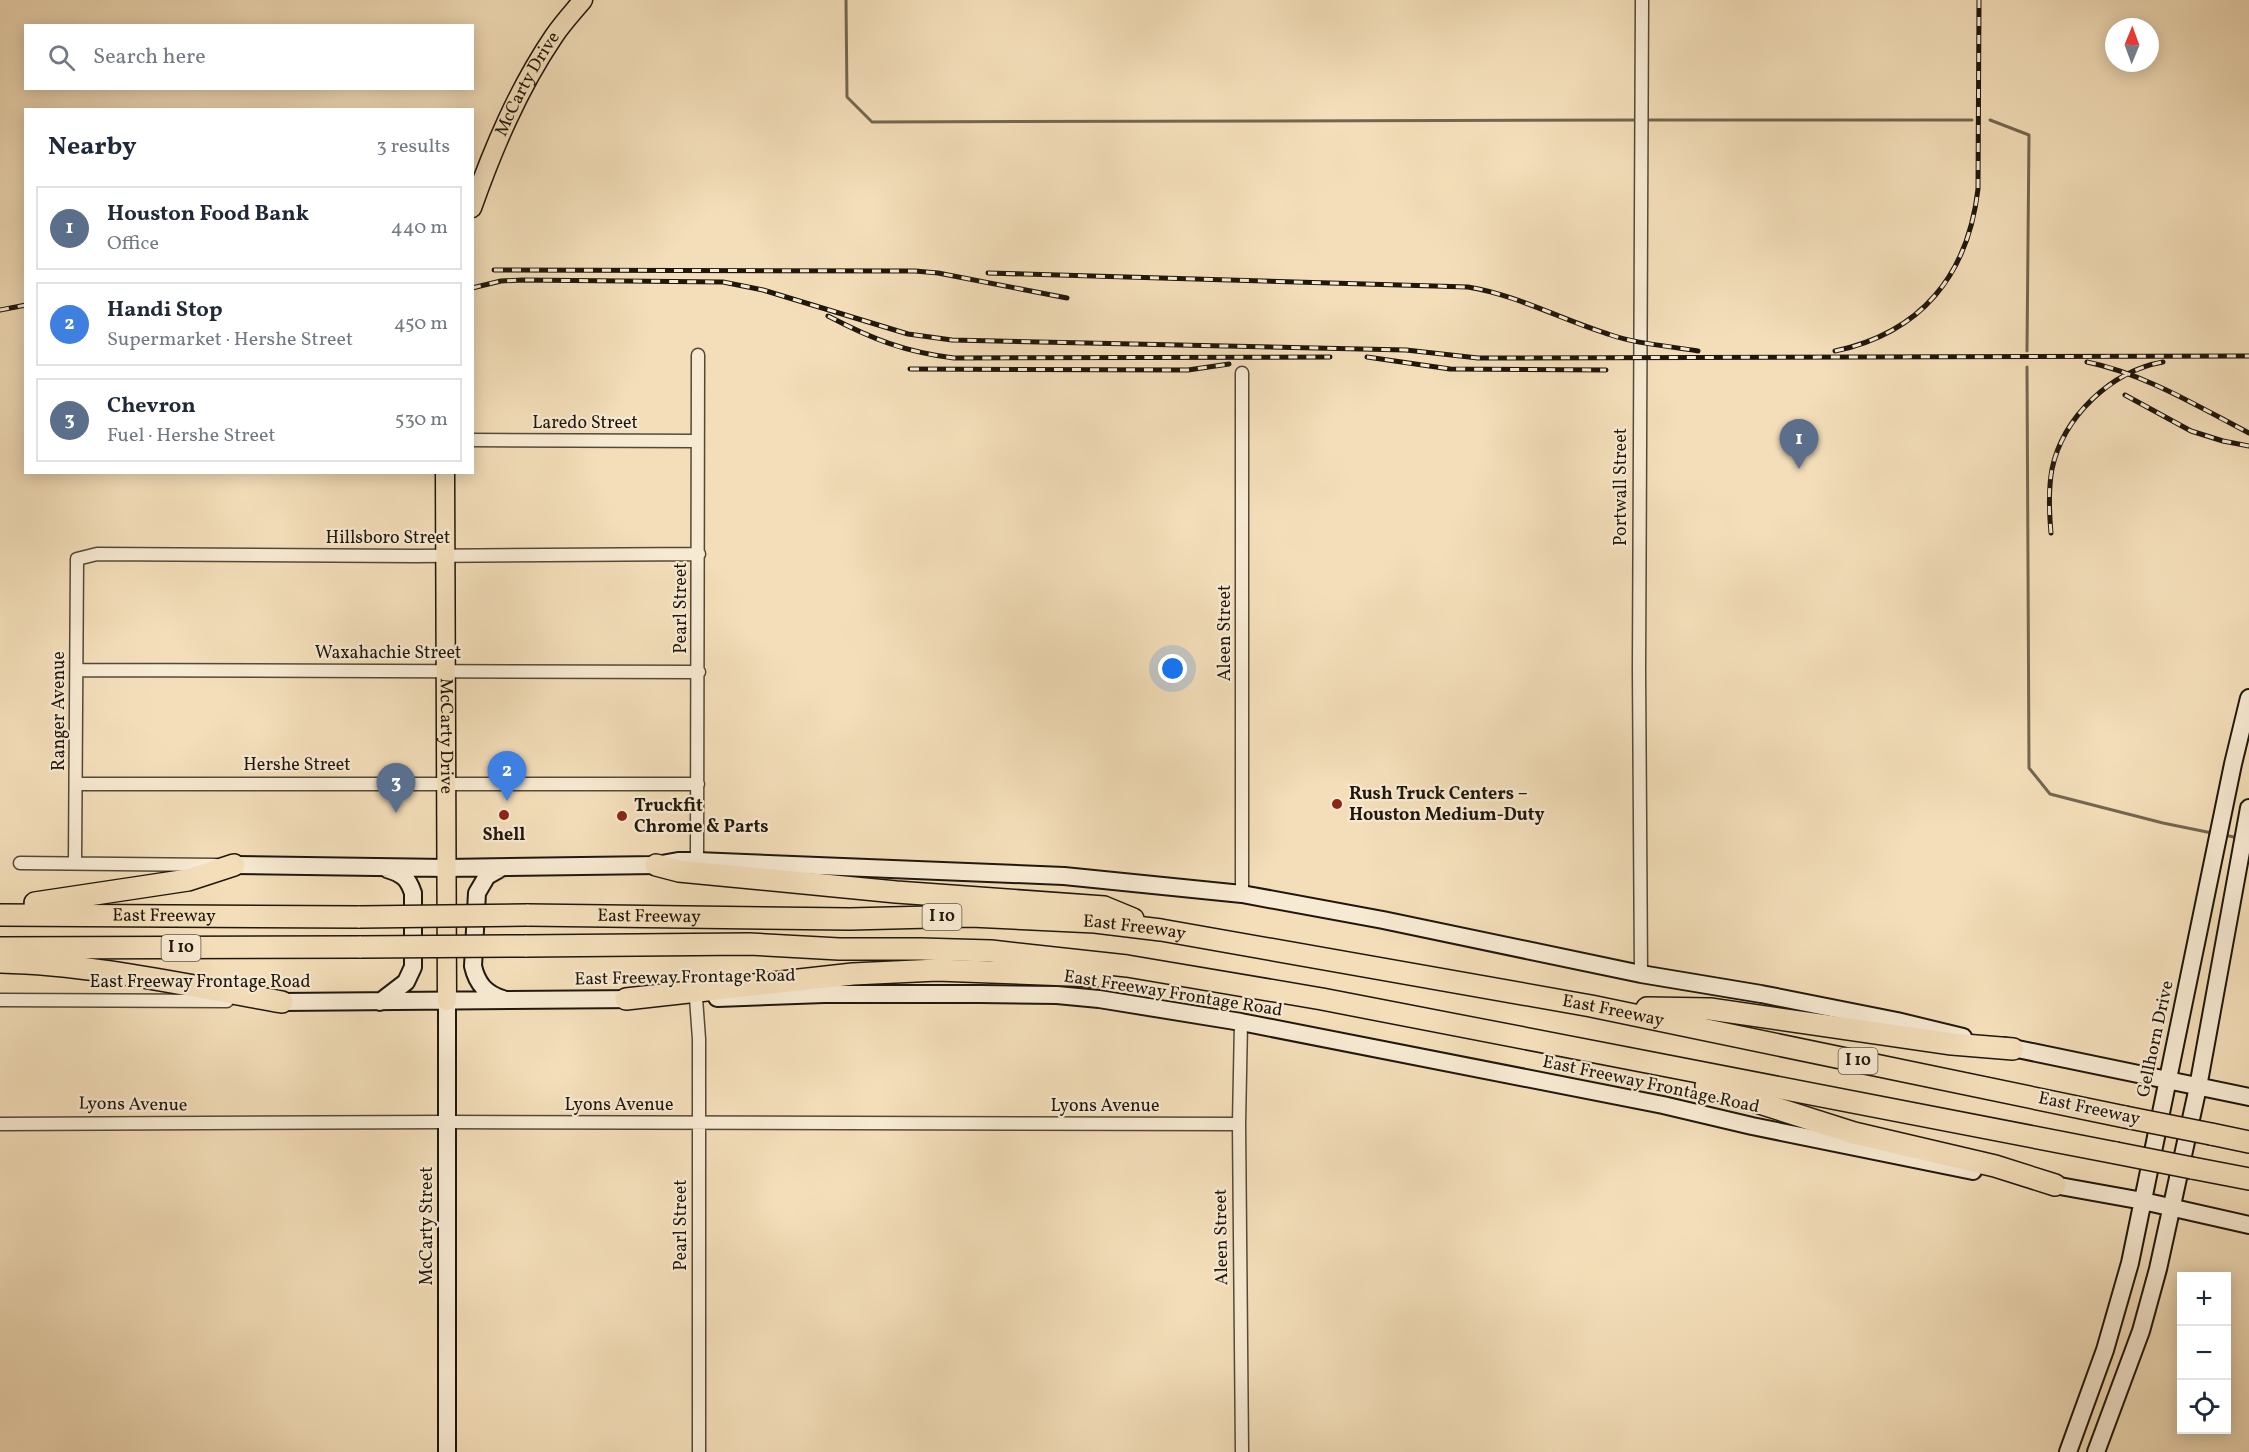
<!DOCTYPE html>
<html lang="en">
<head>
<meta charset="utf-8">
<style>
  :root { --surface:#fff; --page:#f2f2f3; --text:#1f2937; --muted:#747a83; --line:#e0e1e3; --accent:#d93025 }
  body { margin:0; font-family:Vollkorn,serif; background:var(--page); color:var(--text) }
  .controls { position:absolute; right:18px; bottom:18px; display:grid; overflow:hidden; border-radius:0px; box-shadow:0 3px 15px #0003 }
  .controls button { width:54px; height:54px; display:grid; place-items:center; padding:0; border:0; border-bottom:2px solid var(--line); background:var(--surface); color:var(--text); font:30px sans-serif }
  .compass { position:absolute; left:2105px; top:18px; width:54px; height:54px; border-radius:50%; background:var(--surface); box-shadow:0 3px 15px #0003; rotate:1deg }
  .you { position:absolute; left:1173px; top:669px; width:21px; height:21px; margin:-15px; border:4px solid #fff; border-radius:50%; background:#1a73e8; box-shadow:0 0 0 9px #1a73e833 }
  .badge { display:grid; place-items:center; width:39px; height:39px; border-radius:50%; background:var(--accent); color:#fff; font-size:20px; font-weight:700 }
  .pin { position:absolute; translate:-50% -50px; filter:drop-shadow(0 2px 3px #0008) }
  .pin::after { content:''; position:absolute; top:32px; width:21px; height:18px; background:inherit; clip-path:polygon(0 0,100% 0,50% 100%) }
  .list { margin:0; padding:0; list-style:none }
  h2 { display:flex; justify-content:space-between; align-items:center; height:78px; margin:0; padding:0 24px; font-size:26px }
  h2 small { font-size:20px; font-weight:400; color:var(--muted) }
  .list li { display:grid; grid-template-columns:39px 1fr auto; gap:18px; align-items:center; box-sizing:border-box; height:84px; margin:0 12px 12px; padding:0 12px; border:2px solid var(--line); border-radius:0px }
  .list b { display:block; font-size:22px; white-space:nowrap }
  .list p { margin:0; font-size:20px; white-space:nowrap; color:var(--muted) }
  .list em { font-size:20px; font-style:normal; color:var(--muted) }
  .icon { flex:none; width:33px; height:33px; fill:none; stroke:currentColor; stroke-width:2; stroke-linecap:round; stroke-linejoin:round }
  .map { position:relative; flex:none; width:2249px; height:1452px; overflow:hidden }
  .search { position:absolute; background:var(--surface); box-shadow:0 3px 15px #0003; left:24px; top:24px; width:450px; height:66px; display:flex; align-items:center; gap:15px; box-sizing:border-box; padding:0 21px; border-radius:0px; color:var(--muted); font-size:22px }
  .panel { position:absolute; background:var(--surface); box-shadow:0 3px 15px #0003; left:24px; top:108px; width:450px; height:366px; border-radius:0px }
  .map>svg:first-child { display:block }
  .lines { fill:none; stroke-linecap:round; stroke-linejoin:round }
  .stream { stroke:#736650; stroke-width:3 }
  .street-casing { stroke:#544937; stroke-width:15 }
  .secondary-casing { stroke:#1f170c; stroke-width:20 }
  .primary-casing { stroke:#1f170c; stroke-width:21 }
  .highway-casing { stroke:#1f170c; stroke-width:24 }
  .street { stroke:#f7ead2; stroke-width:12 }
  .secondary { stroke:#f7ead2; stroke-width:16 }
  .primary { stroke:#f3deb9; stroke-width:18 }
  .highway { stroke:#f3deb9; stroke-width:21 }
  .rail-casing { stroke:#1f170c; stroke-width:5 }
  .rail { stroke:#f7ead2; stroke-width:3; stroke-dasharray:9; stroke-linecap:butt }
  .highway-bridge-casing { stroke:#1f170c; stroke-width:24; stroke-linecap:butt }
  .highway-bridge { stroke:#f3deb9; stroke-width:21 }
  .poi-dot { fill:#8f2418; stroke:#f7ead2; stroke-width:2 }
  .labels { text-anchor:middle; dominant-baseline:central; stroke-width:4.5; stroke-linejoin:round; paint-order:stroke }
  .shield { fill:#f7ead2; stroke:#605647; stroke-width:1.5 }
  .shield-label { font-size:16px; font-weight:bold; fill:#1f170c }
  .street-label { font-size:18px; fill:#1f170c; stroke:#f7ead2 }
  .poi-label { font-size:18px; font-weight:bold; fill:#1f170c; stroke:#f7ead2; text-anchor:start }
</style>
</head>
<body>
<div class="map">
<svg width="2249" height="1452" viewBox="0 0 2249 1452">
  <rect width="100%" height="100%" fill="#f3deb9"/>
  <filter id="stains"><feTurbulence type="fractalNoise" baseFrequency=".00333" numOctaves="4"/><feColorMatrix values="0 0 0 0 .2 0 0 0 0 .09 0 0 0 0 .02 0 0 0 .5 -.17"/></filter>
  <radialGradient id="worn" r=".72"><stop offset=".6" stop-color="#630" stop-opacity="0"/><stop offset="1" stop-color="#630" stop-opacity=".3"/></radialGradient>
  <g class="lines">
    <path class="stream" d="M846,0L847,97L872,122L1638,120
      M1645,120H1972
      M1990,120L2029,135L2027,351
      M2027,367L2029,768L2050,794L2163,823L2212,833
      M2224,835L2239,838"/>
    <defs>
      <path id="street" d="M472,440L697,441
        M77,670L699,672
        M77,784H698
        M697,861L698,355
        M75,862L77,559L97,554L415,556L699,554
        M20,863L216,865
        M1242,894V373
        M1641,974L1639,670L1642,0
        M696,998L699,1039V1452
        M0,1000L227,1001
        M1241,1022L1239,1124L1242,1452
        M0,1124L446,1122L1239,1124"/>
      <path id="secondary" d="M234,865L446,868L656,865L678,861H697L1064,876L1242,894L1383,920L1641,974L1761,994L1897,1021L1963,1037
        M501,868L487,876L477,893L473,966C477,984 486,994 503,999
        M717,998L824,994H980L1057,995L1099,999L1241,1022L1663,1105L1752,1126L1973,1171
        M282,1002L638,999
        M380,1002L406,982L413,967V893C408,878 403,874 387,869
        M2003,1046L2249,1097
        M2043,1183L2143,1201L2249,1225
        M447,1452V1001
        M2068,1452L2105,1350L2130,1263L2233,764L2249,698
        M2096,1452L2141,1331L2158,1269L2198,1087L2249,808"/>
      <g id="primary">
        <path id="s1" d="M472,208C493,149 518,89 554,36C562,24 573,12 583,0"/>
        <path id="s2" d="M445,472L447,1001"/>
      </g>
      <g id="highway">
        <path d="M656,865L679,871L896,892L1104,907L1133,919"/>
        <path d="M35,903L188,880L234,865"/>
        <path id="s3" d="M0,915L360,917"/>
        <path id="s4" d="M527,915L850,919L971,916L1095,922L1161,930L1591,1006L2125,1117"/>
        <path d="M525,946L749,944L839,949H920L991,951L1127,966L1322,999L2116,1153"/>
        <path d="M0,948L361,947"/>
        <path d="M0,962C94,964 189,986 282,1002"/>
        <path d="M626,999L853,974L937,970L1095,976"/>
        <path d="M1647,1008L1710,1009L1952,1044L2013,1049"/>
        <path d="M1706,1086L1854,1133L1995,1166L2055,1185"/>
        <path d="M2211,1134L2249,1142"/>
        <path d="M2192,1168L2249,1179"/>
      </g>
    </defs>
    <use href="#street" class="street-casing"/>
    <use href="#secondary" class="secondary-casing"/>
    <use href="#primary" class="primary-casing"/>
    <use href="#highway" class="highway-casing"/>
    <use href="#street" class="street"/>
    <use href="#secondary" class="secondary"/>
    <use href="#primary" class="primary"/>
    <use href="#highway" class="highway"/>
    <defs>
      <path id="rail" d="M494,270L915,271L938,273L1067,298
        M988,273L1468,287C1517,295 1560,319 1608,334C1636,344 1669,346 1698,351
        M472,288L501,281L523,280L723,282L763,290L908,334L952,340L1406,350L1478,358L2249,356
        M0,310L26,305
        M828,316C872,339 905,352 954,358L1330,357
        M1835,351C1921,333 1968,275 1978,189L1979,0
        M1367,357L1450,369L1606,370
        M2087,362C2145,374 2197,406 2249,433
        M910,369L1188,370L1229,364
        M2125,395L2191,431L2223,441L2249,446
        M2051,533C2049,511 2048,491 2052,469C2063,417 2111,371 2163,362"/>
    </defs>
    <use href="#rail" class="rail-casing"/>
    <use href="#rail" class="rail"/>
    <defs>
      <path id="highway-bridge" d="M360,917L527,915
        M361,947L525,946
        M2125,1117L2211,1134
        M2116,1153L2192,1168"/>
    </defs>
    <use href="#highway-bridge" class="highway-bridge-casing"/>
    <use href="#highway-bridge" class="highway-bridge"/>
  </g>
  <g class="poi-dot">
    <circle cx="1337" cy="804" r="6"/>
    <circle cx="504" cy="815" r="6"/>
    <circle cx="622" cy="816" r="6"/>
  </g>
  <g class="labels">
    <g class="shield">
      <rect x="922.5" y="904" width="39" height="26" rx="4.5"/>
      <rect x="161.5" y="935" width="39" height="26" rx="4.5"/>
      <rect x="1838.5" y="1048" width="39" height="26" rx="4.5"/>
    </g>
    <g class="shield-label">
      <text x="942" y="917">I 10</text>
      <text x="181" y="948">I 10</text>
      <text x="1858" y="1061">I 10</text>
    </g>
    <g class="street-label">
      <text stroke="none"><textPath href="#s1" startOffset="136">McCarty Drive</textPath></text>
      <text x="585" y="423">Laredo Street</text>
      <text transform="translate(1621 487) rotate(-90)">Portwall Street</text>
      <text x="388" y="538">Hillsboro Street</text>
      <text transform="translate(681 608) rotate(-90)">Pearl Street</text>
      <text transform="translate(1225 633) rotate(-90)">Aleen Street</text>
      <text x="388" y="653">Waxahachie Street</text>
      <text transform="translate(59 711) rotate(-90)">Ranger Avenue</text>
      <text stroke="none"><textPath href="#s2" startOffset="264">McCarty Drive</textPath></text>
      <text x="297" y="765">Hershe Street</text>
      <text stroke="none"><textPath href="#s3" startOffset="164">East Freeway</textPath></text>
      <text stroke="none"><textPath href="#s4" startOffset="122">East Freeway</textPath></text>
      <text stroke="none"><textPath href="#s4" startOffset="608">East Freeway</textPath></text>
      <text transform="translate(685 978) rotate(-1)">East Freeway Frontage Road</text>
      <text x="200" y="982">East Freeway Frontage Road</text>
      <text transform="translate(1173 994) rotate(9)">East Freeway Frontage Road</text>
      <text stroke="none"><textPath href="#s4" startOffset="1094">East Freeway</textPath></text>
      <text transform="translate(2156 1039) rotate(-78)">Gellhorn Drive</text>
      <text transform="translate(1651 1085) rotate(12)">East Freeway Frontage Road</text>
      <text transform="translate(133 1105) rotate(1)">Lyons Avenue</text>
      <text x="619" y="1105">Lyons Avenue</text>
      <text x="1105" y="1106">Lyons Avenue</text>
      <text transform="translate(2089 1109) rotate(12)">East Freeway</text>
      <text transform="translate(681 1225) rotate(-90)">Pearl Street</text>
      <text transform="translate(427 1226) rotate(-90)">McCarty Street</text>
      <text transform="translate(1222 1237) rotate(-91)">Aleen Street</text>
    </g>
    <g class="poi-label">
      <text x="1349" y="794">Rush Truck Centers –<tspan x="1349" dy="21">Houston Medium-Duty</tspan></text>
      <text x="634" y="806">Truckfit<tspan x="634" dy="21">Chrome &amp; Parts</tspan></text>
      <text x="504" y="835" text-anchor="middle">Shell</text>
    </g>
  </g>
  <rect width="100%" height="100%" filter="url(#stains)"/>
  <rect width="100%" height="100%" fill="url(#worn)"/>
</svg>
<div class="controls">
<button>+</button>
<button>−</button>
<button><svg class="icon" aria-label="locate" viewBox="0 0 24 24"><circle cx="12" cy="12" r="6"/><path d="M12 2v4M12 18v4M2 12h4M18 12h4"/></svg></button>
</div>
<svg class="compass" viewBox="-18 -18 36 36"><path d="M0-13l5 13h-10z" fill="#e53935"/><path d="M0 13l5-13h-10z" fill="#747a83"/></svg>
<div class="you"></div>
<div class="pin badge" style="left:1799px;top:469px;background:#5c6f8a">1</div>
<div class="pin badge" style="left:507px;top:801px;background:#3f7fe0">2</div>
<div class="pin badge" style="left:396px;top:813px;background:#5c6f8a">3</div>
<div class="search"><svg class="icon" aria-label="search" viewBox="0 0 24 24"><circle cx="10" cy="10" r="6"/><path d="M15 15l6 6"/></svg>Search here</div>
<section class="panel">
<h2>Nearby<small>3 results</small></h2>
<ul class="list">
<li><span class="badge" style="background:#5c6f8a">1</span><div><b>Houston Food Bank</b><p>Office</p></div><em>440 m</em></li>
<li><span class="badge" style="background:#3f7fe0">2</span><div><b>Handi Stop</b><p>Supermarket · Hershe Street</p></div><em>450 m</em></li>
<li><span class="badge" style="background:#5c6f8a">3</span><div><b>Chevron</b><p>Fuel · Hershe Street</p></div><em>530 m</em></li>
</ul>
</section>
</div>
</body>
</html>
